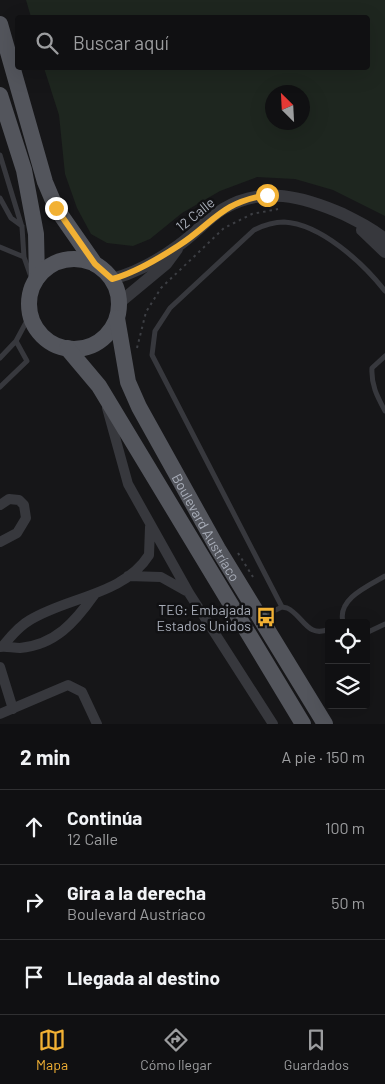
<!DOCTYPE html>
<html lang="es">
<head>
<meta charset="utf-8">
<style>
  :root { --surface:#101012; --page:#1e1e20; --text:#f1f3f6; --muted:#9c9d9f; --line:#303032; --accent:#f2b134 }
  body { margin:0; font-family:Barlow,sans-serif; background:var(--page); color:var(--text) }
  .controls { position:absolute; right:15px; bottom:15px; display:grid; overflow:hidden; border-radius:5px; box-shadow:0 5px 20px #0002 }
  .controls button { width:45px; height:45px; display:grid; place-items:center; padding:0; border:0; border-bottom:1px solid var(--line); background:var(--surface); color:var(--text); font:25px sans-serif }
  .compass { position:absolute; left:265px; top:85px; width:45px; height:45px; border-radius:50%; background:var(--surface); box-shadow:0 5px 20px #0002; rotate:336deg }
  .stop { position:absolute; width:15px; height:15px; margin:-11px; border:4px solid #f2b134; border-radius:50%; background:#fff }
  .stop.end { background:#f2b134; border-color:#fff; box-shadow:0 1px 5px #0008 }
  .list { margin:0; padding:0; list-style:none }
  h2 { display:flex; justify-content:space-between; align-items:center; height:65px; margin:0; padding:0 20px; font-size:21px }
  h2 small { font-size:16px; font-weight:400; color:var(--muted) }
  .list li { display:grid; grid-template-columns:32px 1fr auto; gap:15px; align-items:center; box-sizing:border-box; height:75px; padding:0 20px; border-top:1px solid var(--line) }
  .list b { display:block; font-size:19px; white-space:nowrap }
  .list p { margin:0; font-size:16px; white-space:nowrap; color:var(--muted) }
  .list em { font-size:16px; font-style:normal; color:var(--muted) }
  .icon { flex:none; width:28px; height:28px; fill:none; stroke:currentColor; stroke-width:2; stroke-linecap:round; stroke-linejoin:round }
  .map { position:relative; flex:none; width:385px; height:724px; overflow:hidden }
  .search { position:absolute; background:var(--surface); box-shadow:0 5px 20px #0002; left:15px; right:15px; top:15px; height:55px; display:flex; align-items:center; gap:12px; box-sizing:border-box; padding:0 18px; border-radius:5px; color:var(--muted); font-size:19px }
  .sheet { height:290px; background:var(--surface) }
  nav { display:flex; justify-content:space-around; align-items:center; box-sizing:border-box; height:70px; border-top:1px solid var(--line); background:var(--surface); font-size:14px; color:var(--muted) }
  nav a { display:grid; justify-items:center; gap:2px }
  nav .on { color:var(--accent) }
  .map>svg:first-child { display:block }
  .green { fill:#1e261f; fill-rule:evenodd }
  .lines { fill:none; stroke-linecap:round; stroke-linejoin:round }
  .path { stroke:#3d3f44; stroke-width:2; stroke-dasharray:2.5 4; stroke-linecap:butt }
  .service { stroke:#37383d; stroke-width:5 }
  .minor { stroke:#37383d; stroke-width:10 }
  .tertiary { stroke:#37383d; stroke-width:12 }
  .primary { stroke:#53555c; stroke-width:16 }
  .route { stroke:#f2b134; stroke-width:6 }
  .labels { text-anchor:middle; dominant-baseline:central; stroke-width:5; stroke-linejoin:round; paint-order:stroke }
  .street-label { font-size:14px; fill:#a8adb8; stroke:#111113 }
  .poi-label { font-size:14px; fill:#a8adb8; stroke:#111113; text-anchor:end }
</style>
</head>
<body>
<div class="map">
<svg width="385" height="724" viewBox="0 0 385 724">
  <rect width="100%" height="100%" fill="#161618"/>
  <path class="green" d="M26,0H385V216L333,190L295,179L257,177L220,191L182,213L150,239L133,246L107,243L91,234L77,208L65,174L59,115L44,68H368V18L31,17ZM272,92H302V122H272Z"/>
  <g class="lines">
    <path class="path" d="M137,348L146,312L161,288L224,228L252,214L278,209
      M238,553L253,577"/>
    <path class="service" d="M0,155L22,227L24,257
      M0,198L11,218L22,226
      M0,247L24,257L31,277
      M385,356L372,368C371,385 377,396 385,411
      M0,358L16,341L30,315
      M0,387L27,361L16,341
      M282,607L152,355L155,331L170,308L254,230C264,225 272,222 284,222C321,224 363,263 385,291
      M269,613L282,607L287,608C303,615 307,639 329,629
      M341,623L343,622C337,599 368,586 385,576
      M366,633L385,624"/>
    <path class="minor" d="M107,408L128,484L189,593L273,724
      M0,505L9,499L19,500L24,505L26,518L17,533L0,542
      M128,576L161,577L186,591
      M0,647C6,646 13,648 20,648C55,645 75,622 94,595
      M2,647C10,637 19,626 30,620C67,597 124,595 149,555L150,527
      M0,667L13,709
      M0,714L68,685L82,692L97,724"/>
    <path class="tertiary" d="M362,230L385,252
      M112,279C135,273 160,259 179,245C195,234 207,219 223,209C263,185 304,197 343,214C359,222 371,228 385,239
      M119,303L166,264L177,249"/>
    <g class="primary">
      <path d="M0,24L45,182L56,208L95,264"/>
      <path d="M0,95L24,170L36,234L37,278"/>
      <circle cx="74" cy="304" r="45"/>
      <path id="s1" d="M117,318L128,382L139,407L218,549L325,724"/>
      <path d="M67,348L99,386L303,724"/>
    </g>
  </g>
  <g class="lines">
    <path class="route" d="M56,208L95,264L112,279C135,273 158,259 178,246C214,223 219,203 267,195"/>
  </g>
  <defs>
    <symbol id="bus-bare" viewBox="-9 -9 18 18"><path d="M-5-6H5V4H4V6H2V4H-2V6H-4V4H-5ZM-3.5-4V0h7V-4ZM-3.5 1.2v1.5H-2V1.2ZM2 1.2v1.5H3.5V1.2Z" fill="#f2b134" stroke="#111113" stroke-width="2.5" paint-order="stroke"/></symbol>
  </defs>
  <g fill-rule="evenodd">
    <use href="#bus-bare" x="252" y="603" width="28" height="28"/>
  </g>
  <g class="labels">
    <g class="street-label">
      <text transform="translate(195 214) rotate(-39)">12 Calle</text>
      <text stroke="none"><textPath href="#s1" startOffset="230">Boulevard Austríaco</textPath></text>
    </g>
    <g class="poi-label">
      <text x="251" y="609">TEG: Embajada<tspan x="251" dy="16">Estados Unidos</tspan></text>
    </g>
  </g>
</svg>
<div class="controls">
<button><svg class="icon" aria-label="locate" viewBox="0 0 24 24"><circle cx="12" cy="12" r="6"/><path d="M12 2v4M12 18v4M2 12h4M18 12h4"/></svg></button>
<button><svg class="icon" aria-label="layers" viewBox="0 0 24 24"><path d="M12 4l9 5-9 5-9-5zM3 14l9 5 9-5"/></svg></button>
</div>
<svg class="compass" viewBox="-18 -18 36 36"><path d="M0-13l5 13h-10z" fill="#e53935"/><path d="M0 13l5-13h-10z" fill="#9c9d9f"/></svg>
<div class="stop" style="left:267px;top:195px"></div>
<div class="stop end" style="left:56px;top:208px"></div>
<div class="search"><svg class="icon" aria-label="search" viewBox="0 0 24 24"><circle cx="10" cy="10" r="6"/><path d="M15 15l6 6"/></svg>Buscar aquí</div>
</div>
<section class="sheet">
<h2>2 min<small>A pie · 150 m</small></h2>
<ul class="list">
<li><svg class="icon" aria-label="ahead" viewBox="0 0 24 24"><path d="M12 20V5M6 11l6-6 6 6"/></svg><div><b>Continúa</b><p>12 Calle</p></div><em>100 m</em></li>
<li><svg class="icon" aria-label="right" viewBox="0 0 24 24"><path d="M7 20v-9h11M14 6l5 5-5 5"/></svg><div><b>Gira a la derecha</b><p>Boulevard Austríaco</p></div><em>50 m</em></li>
<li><svg class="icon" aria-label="arrive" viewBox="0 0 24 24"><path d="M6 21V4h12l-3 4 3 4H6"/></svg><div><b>Llegada al destino</b></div></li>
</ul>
</section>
<nav>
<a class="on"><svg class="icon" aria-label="map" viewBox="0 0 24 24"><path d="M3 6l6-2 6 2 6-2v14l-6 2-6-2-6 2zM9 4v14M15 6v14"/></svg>Mapa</a>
<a><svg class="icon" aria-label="directions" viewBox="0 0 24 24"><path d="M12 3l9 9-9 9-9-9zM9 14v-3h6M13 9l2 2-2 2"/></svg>Cómo llegar</a>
<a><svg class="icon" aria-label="saved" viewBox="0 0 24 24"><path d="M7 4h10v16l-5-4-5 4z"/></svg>Guardados</a>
</nav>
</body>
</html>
